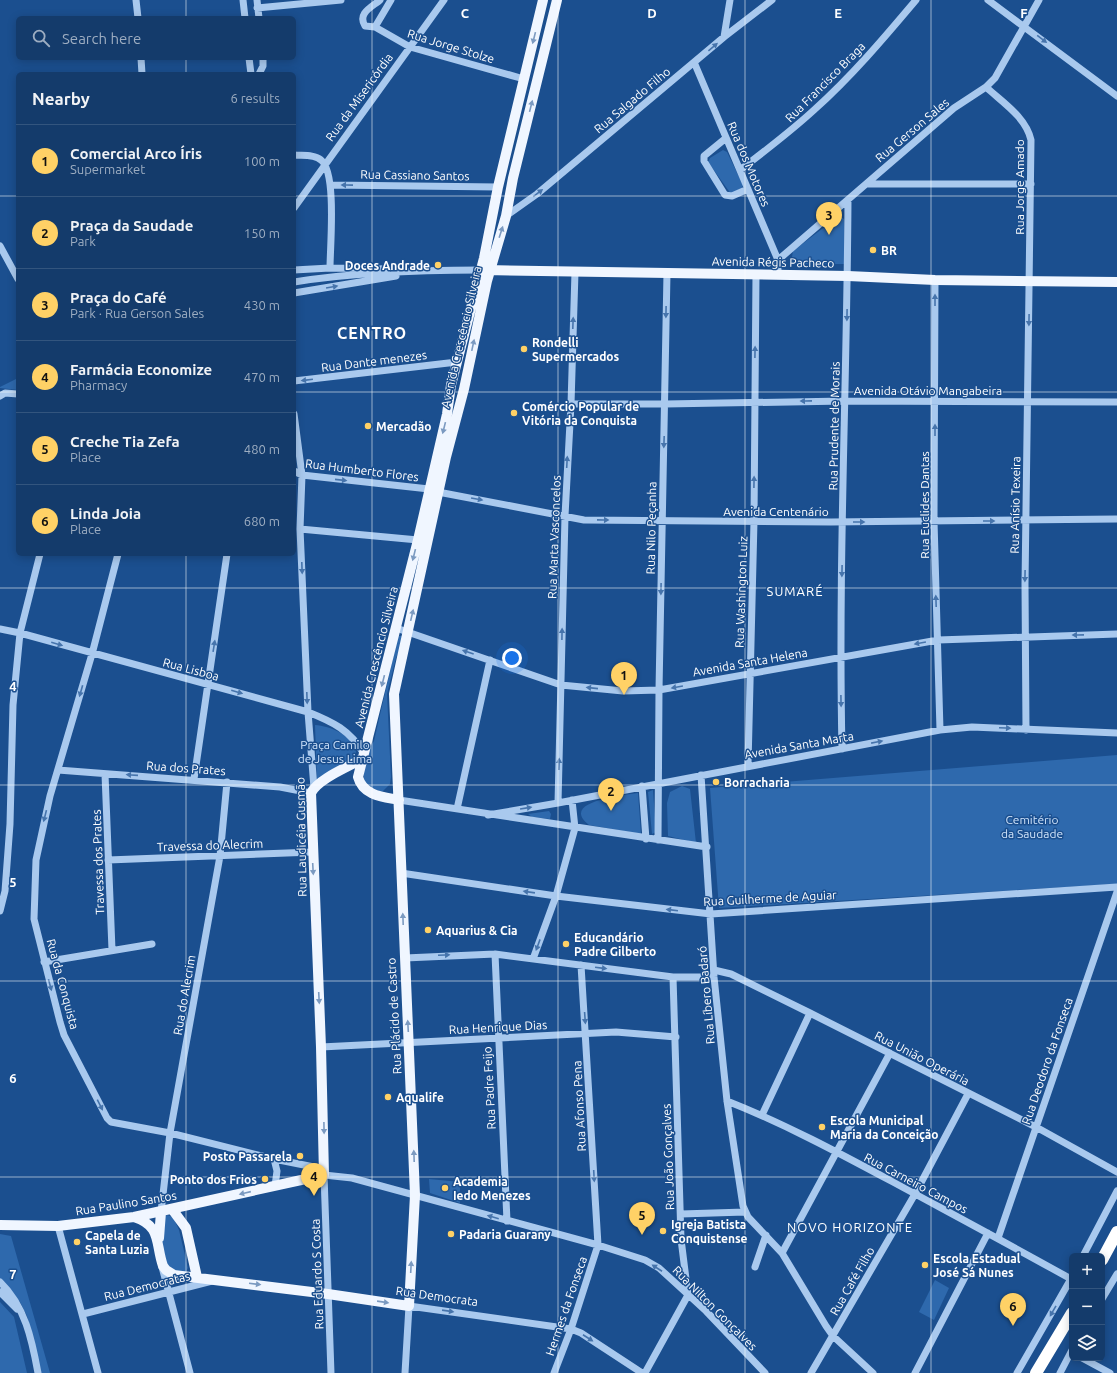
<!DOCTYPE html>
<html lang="en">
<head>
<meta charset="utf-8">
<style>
  :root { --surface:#143b6b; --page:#1d4271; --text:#f1f3f6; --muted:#9dadc1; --line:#33557e; --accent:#ffd166 }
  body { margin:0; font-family:Ubuntu,sans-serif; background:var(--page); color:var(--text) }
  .controls { position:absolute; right:12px; bottom:12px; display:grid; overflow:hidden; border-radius:6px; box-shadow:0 2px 10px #0003 }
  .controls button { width:36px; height:36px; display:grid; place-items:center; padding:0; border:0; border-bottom:1px solid var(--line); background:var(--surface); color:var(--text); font:20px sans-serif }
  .you { position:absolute; left:512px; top:658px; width:14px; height:14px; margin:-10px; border:3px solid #fff; border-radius:50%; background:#1a73e8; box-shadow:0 0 0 6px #1a73e833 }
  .badge { display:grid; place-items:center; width:26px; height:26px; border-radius:50%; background:var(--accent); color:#111; font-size:13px; font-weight:700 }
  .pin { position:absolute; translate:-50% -33px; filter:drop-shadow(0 1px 2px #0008) }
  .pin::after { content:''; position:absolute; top:21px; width:14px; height:12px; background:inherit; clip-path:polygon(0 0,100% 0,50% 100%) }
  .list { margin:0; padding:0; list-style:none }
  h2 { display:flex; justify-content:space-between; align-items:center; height:52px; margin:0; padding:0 16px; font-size:17px }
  h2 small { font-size:13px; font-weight:400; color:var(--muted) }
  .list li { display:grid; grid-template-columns:26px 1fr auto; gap:12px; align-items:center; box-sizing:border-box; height:72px; padding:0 16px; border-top:1px solid var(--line) }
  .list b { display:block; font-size:15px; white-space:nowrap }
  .list p { margin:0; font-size:13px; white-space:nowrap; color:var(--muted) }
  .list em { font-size:13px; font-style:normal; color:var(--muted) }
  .icon { flex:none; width:22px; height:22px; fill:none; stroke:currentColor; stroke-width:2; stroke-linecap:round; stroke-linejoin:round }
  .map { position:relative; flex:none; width:1117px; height:1373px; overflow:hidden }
  .search { position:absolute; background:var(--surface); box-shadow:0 2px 10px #0003; left:16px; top:16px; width:280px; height:44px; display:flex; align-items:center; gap:10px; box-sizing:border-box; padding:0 14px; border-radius:6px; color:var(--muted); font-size:15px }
  .panel { position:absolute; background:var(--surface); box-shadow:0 2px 10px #0003; left:16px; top:72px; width:280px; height:484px; border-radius:6px }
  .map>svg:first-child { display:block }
  .green { fill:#2e69ad }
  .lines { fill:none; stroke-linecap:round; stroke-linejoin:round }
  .minor { stroke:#a9c9ee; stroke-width:7 }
  .major { stroke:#f0f6ff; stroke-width:10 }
  .highway { stroke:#fff; stroke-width:12 }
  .oneway { fill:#7b9ac1 }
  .oneway2 { fill:#4674ac }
  .grid { fill:none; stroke:#fff; stroke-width:1; stroke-opacity:0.55 }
  .poi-dot { fill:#ffd166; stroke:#1b4f8f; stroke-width:1.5 }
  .labels { text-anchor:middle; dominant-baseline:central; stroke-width:3; stroke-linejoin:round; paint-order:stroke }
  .street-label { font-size:12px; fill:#fff; stroke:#1b4f8f }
  .poi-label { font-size:12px; font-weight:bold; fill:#fff; stroke:#1b4f8f; text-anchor:start }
  .park-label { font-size:12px; fill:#cfe3fa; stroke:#1b4f8f }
  .neighbourhood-label { font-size:13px; letter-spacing:1px; fill:#fff; stroke:#1b4f8f }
  .district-label { font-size:16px; font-weight:bold; letter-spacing:1px; fill:#fff; stroke:#1b4f8f }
  .grid-label { font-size:13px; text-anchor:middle; font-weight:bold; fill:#fff; stroke:#1b4f8f; stroke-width:3; stroke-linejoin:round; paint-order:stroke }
</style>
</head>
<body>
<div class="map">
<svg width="1117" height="1373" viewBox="0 0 1117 1373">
  <rect width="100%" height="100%" fill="#1b4f8f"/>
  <path class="green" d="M723,150L727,152L743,185L742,188L731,194L708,162L710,158Z
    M839,216L844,219V264H801L796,262L792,257L793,251Z
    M18,378V390L0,388V387Z
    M398,636H402V644L396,658L387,694L391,777L390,784L382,792L364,785V758L374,741Z
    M315,725C330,726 353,735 356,752L352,762L317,782Z
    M1117,755V884L719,908L710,788Z
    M682,786L690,789L696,843L668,836L667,803L670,792Z
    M653,790L656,832L652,834L648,792Z
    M638,793L641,834L589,825C558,801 626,795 638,793Z
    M549,811L551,814L550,819L532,817L528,814Z
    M429,1179L460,1182V1203L430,1193Z
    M167,1215L173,1217L179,1230L188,1268L185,1274H180L167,1266L161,1243L162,1218Z
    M0,1234L11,1236L50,1373H41L27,1316L20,1302L0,1278Z
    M935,1280L949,1288L934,1320L919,1312Z
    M0,1302L14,1317L27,1373H0Z"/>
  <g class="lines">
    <path class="minor" d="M136,0L138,18
      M243,0L245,18
      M257,0L259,18
      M988,0L1117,96
      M257,8L341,0
      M375,27L410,47L524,79
      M375,27L365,26C357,13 372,7 380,0
      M375,27L391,0
      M724,37L730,0
      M141,58L142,74
      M249,58L251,74
      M694,62L778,260V275
      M259,74L263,66V58
      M986,87C1002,102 1026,117 1031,140L1025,584L1026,730
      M726,138L704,156V161L725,195L732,196L748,189
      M294,155C302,156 314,154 321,160C337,172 330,247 330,268
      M740,170C765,151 790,132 814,110C851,77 884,38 916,0
      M866,184H1031
      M331,185L498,187
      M294,208L444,0
      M506,216L537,194L724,37L772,0
      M0,246L18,279
      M778,260L954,108L986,87L995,78L1039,0
      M294,270L330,268L390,269
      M935,280L934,521L940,730
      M294,282C356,272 418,270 481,270
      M294,293L396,276
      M294,381L457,362
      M0,396L5,393L18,394
      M571,404H665L845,401L1117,402
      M294,414L302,475L300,529L308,712L314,788
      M294,471L302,475L429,489
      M438,492L584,520L831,522L1117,519
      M300,529L418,540
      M118,554L92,654L50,796L36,860L34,919L60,1022L64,1035L107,1118L111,1122L170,1133L274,1159L324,1169
      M396,628L561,685L623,691L659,690L938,640L1117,634
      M0,629L20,633L308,712C333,722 350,730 364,754
      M842,749C838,566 847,383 848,200
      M748,765L754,521L756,274
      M58,770L280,787L311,793
      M105,774L112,950
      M701,775L714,977L727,1101L743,1206L748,1217L782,1253L826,1326L833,1336L873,1373
      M194,779L227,554
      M642,786L646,839
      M399,800L707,847
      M558,803L565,516L571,404L575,272
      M457,809L490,660
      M488,815L558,803L940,730L972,727L1117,733
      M658,840L659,690L667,273
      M108,860L313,852
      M401,873L556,896L711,914L1117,887
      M0,911L5,891L10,824L13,705L20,633L40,554
      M495,954L507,1221
      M405,958L495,954L673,977H714
      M533,959L556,896L575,828L572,800
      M44,962L152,944
      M714,970L731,974L810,1013L1036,1127L1117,1172
      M321,1047L616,1032L676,1037
      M727,1101C785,1124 839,1153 893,1182C952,1214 1012,1246 1071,1279
      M762,1115L810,1013
      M274,1159L277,1171L275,1186
      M161,1212L170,1133L220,856L227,782
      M681,1214L745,1212
      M58,1226L98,1373
      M998,1238L1117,892
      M782,1253L890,1053
      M1083,1256L1117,1191
      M162,1267L190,1373
      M755,1267L766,1235
      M0,1282C25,1306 32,1340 38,1373
      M0,1292L17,1309
      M1102,1299L1117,1274
      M83,1314L212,1281
      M1082,1358L1110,1373
      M331,1373L324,1175L352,1178L598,1245L645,1260L659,1268L706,1311L765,1373
      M405,1373L409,1306L571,1329L581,1333L642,1373
      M554,1373L571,1329L598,1245L581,965
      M645,1373L688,1295L681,1239L673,977
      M811,1373L915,1194L968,1094
      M915,1373L988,1233
      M1017,1373L1072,1277
      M1060,1373L1072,1350"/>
    <path class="major" d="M485,270L848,276L935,280L1117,282
      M399,800C384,797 363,796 358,777L418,540L447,414L451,385L484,258L498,187L543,0
      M172,1209L186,1228L197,1277
      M134,1217C162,1226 155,1243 163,1266L166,1270L174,1275L328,1294L409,1306L415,1195L394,694L446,457L464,389L487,281L506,216L513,178L557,0
      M0,1225L58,1226L134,1217L324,1175L321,1047L311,793C318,779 348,767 362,759
      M159,1238L161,1212"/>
    <path class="highway" d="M1102,1260L1117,1232
      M1036,1373L1072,1313"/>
  </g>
  <defs><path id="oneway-solid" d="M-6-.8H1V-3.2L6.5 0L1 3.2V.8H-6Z"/></defs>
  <g class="oneway">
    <use href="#oneway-solid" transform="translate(534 38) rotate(104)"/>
    <use href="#oneway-solid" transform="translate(531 106) rotate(-76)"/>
    <use href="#oneway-solid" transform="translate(501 232) rotate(-72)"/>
    <use href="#oneway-solid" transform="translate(473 345) rotate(-78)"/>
    <use href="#oneway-solid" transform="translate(444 428) rotate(104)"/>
    <use href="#oneway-solid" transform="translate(414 555) rotate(104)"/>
    <use href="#oneway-solid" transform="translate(412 615) rotate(-77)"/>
    <use href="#oneway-solid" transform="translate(383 681) rotate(104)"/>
    <use href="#oneway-solid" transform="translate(313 869) rotate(87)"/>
    <use href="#oneway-solid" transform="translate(403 919) rotate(-92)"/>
    <use href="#oneway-solid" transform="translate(319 998) rotate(87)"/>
    <use href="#oneway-solid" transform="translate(408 1026) rotate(-93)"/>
    <use href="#oneway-solid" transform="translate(324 1128) rotate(89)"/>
    <use href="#oneway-solid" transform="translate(414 1156) rotate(-92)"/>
    <use href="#oneway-solid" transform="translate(245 1193) rotate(167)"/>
    <use href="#oneway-solid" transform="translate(411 1267) rotate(-87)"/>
    <use href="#oneway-solid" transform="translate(255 1284) rotate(7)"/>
    <use href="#oneway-solid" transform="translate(383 1302) rotate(8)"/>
  </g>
  <g class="oneway2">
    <use href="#oneway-solid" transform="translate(1042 39) rotate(37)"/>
    <use href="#oneway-solid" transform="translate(713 47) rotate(-40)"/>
    <use href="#oneway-solid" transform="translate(347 185) rotate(-179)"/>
    <use href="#oneway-solid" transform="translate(538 193) rotate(-38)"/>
    <use href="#oneway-solid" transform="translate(332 287) rotate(-10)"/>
    <use href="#oneway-solid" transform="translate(935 300) rotate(-90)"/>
    <use href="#oneway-solid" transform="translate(666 312) rotate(91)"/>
    <use href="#oneway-solid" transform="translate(847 315) rotate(91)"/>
    <use href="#oneway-solid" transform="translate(1029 320) rotate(91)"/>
    <use href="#oneway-solid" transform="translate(573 323) rotate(-88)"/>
    <use href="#oneway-solid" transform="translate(755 352) rotate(-89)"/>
    <use href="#oneway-solid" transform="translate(307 380) rotate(173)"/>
    <use href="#oneway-solid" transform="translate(806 401) rotate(179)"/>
    <use href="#oneway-solid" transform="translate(935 430) rotate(-90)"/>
    <use href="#oneway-solid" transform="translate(664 442) rotate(92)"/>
    <use href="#oneway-solid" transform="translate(567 462) rotate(-87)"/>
    <use href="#oneway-solid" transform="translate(341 480) rotate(6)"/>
    <use href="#oneway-solid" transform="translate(754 482) rotate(-89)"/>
    <use href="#oneway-solid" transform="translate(477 499) rotate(10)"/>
    <use href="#oneway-solid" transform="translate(603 520) rotate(1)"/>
    <use href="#oneway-solid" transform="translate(989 521)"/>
    <use href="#oneway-solid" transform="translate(859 522)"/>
    <use href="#oneway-solid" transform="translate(302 568) rotate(88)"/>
    <use href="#oneway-solid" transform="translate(842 571) rotate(91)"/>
    <use href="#oneway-solid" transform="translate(1025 576) rotate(91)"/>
    <use href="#oneway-solid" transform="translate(661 589) rotate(91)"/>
    <use href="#oneway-solid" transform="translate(936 601) rotate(-92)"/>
    <use href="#oneway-solid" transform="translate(562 634) rotate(-89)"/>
    <use href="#oneway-solid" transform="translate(1078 635) rotate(179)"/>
    <use href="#oneway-solid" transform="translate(920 643) rotate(170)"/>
    <use href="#oneway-solid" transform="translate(57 644) rotate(16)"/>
    <use href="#oneway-solid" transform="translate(214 646) rotate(-81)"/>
    <use href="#oneway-solid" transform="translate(468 652) rotate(-161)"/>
    <use href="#oneway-solid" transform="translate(677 687) rotate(170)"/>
    <use href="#oneway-solid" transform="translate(592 688) rotate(-174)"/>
    <use href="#oneway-solid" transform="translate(81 691) rotate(106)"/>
    <use href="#oneway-solid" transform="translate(237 692) rotate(16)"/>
    <use href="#oneway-solid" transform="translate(307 698) rotate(88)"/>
    <use href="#oneway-solid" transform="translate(841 701) rotate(89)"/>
    <use href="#oneway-solid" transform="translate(1005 728) rotate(3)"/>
    <use href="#oneway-solid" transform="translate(877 742) rotate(-11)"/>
    <use href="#oneway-solid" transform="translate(559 764) rotate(-88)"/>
    <use href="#oneway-solid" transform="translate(132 775) rotate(-176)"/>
    <use href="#oneway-solid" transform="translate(526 808) rotate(-9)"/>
    <use href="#oneway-solid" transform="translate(45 816) rotate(104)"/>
    <use href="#oneway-solid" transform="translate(529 892) rotate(-172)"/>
    <use href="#oneway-solid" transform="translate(672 910) rotate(-173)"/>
    <use href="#oneway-solid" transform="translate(538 945) rotate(110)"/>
    <use href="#oneway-solid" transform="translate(444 955) rotate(-3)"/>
    <use href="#oneway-solid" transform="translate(601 968) rotate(7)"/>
    <use href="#oneway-solid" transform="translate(50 985) rotate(75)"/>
    <use href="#oneway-solid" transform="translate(585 1018) rotate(86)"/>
    <use href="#oneway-solid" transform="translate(100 1105) rotate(63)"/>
    <use href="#oneway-solid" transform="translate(594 1176) rotate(87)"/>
    <use href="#oneway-solid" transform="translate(493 1217) rotate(-164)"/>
    <use href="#oneway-solid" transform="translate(657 1268) rotate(-147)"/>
    <use href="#oneway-solid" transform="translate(448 1311) rotate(8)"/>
    <use href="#oneway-solid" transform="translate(1053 1311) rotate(120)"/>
    <use href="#oneway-solid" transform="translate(588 1338) rotate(33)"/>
  </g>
  <path class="grid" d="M186,0V18M372,0V1373M558,0V1373M745,0V1373M931,0V1373M186,58V74M0,196H18M294,196H1117M0,392H18M294,392H1117M186,554V1373M0,588H1117M0,785H1117M0,981H1117M0,1177H1117"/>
  <g class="poi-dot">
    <circle cx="873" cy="250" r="4"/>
    <circle cx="438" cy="265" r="4"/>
    <circle cx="524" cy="349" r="4"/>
    <circle cx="514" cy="413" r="4"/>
    <circle cx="368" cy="426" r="4"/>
    <circle cx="716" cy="782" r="4"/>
    <circle cx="428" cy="930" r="4"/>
    <circle cx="566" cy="944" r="4"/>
    <circle cx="388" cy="1097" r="4"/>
    <circle cx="822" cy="1127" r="4"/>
    <circle cx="300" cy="1156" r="4"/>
    <circle cx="265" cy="1179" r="4"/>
    <circle cx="445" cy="1188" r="4"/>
    <circle cx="663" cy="1231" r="4"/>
    <circle cx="451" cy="1234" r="4"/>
    <circle cx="77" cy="1242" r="4"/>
    <circle cx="925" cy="1265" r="4"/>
  </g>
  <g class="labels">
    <g class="street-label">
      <text transform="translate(451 46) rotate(17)">Rua Jorge Stolze</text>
      <text transform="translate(825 82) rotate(-45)">Rua Francisco Braga</text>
      <text transform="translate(359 97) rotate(-54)">Rua da Misericórdia</text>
      <text transform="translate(632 100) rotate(-40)">Rua Salgado Filho</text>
      <text transform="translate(912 130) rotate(-40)">Rua Gerson Sales</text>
      <text transform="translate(749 164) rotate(67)">Rua dos Motores</text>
      <text transform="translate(415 175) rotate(1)">Rua Cassiano Santos</text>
      <text transform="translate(1019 187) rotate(-90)">Rua Jorge Amado</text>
      <text transform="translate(773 262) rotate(1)">Avenida Régis Pacheco</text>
      <text transform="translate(461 337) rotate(-77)">Avenida Crescêncio Silveira</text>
      <text transform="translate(374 361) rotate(-7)">Rua Dante menezes</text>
      <text x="928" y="390">Avenida Otávio Mangabeira</text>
      <text transform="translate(834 426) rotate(-89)">Rua Prudente de Morais</text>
      <text transform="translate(362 470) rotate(7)">Rua Humberto Flores</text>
      <text transform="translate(924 505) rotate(-90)">Rua Euclides Dantas</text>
      <text transform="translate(1015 505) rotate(-89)">Rua Anísio Texeira</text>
      <text x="776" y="511">Avenida Centenário</text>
      <text transform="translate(651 528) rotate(-89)">Rua Nilo Peçanha</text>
      <text transform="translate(554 537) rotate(-88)">Rua Marta Vasconcelos</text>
      <text transform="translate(741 592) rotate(-88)">Rua Washington Luiz</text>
      <text transform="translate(376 657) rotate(-76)">Avenida Crescêncio Silveira</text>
      <text transform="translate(750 662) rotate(-10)">Avenida Santa Helena</text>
      <text transform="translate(191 669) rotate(15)">Rua Lisboa</text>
      <text transform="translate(799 745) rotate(-10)">Avenida Santa Marta</text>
      <text transform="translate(186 768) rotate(4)">Rua dos Prates</text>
      <text transform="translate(301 837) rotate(-91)">Rua Laudicéia Gusmão</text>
      <text transform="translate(210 845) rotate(-2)">Travessa do Alecrim</text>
      <text transform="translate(98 862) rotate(-92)">Travessa dos Prates</text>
      <text transform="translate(770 898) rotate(-3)">Rua Guilherme de Aguiar</text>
      <text transform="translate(63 984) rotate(75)">Rua da Conquista</text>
      <text transform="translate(184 995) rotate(-80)">Rua do Alecrim</text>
      <text transform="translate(706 995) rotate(-95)">Rua Líbero Badaró</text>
      <text transform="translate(394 1016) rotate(-93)">Rua Plácido de Castro</text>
      <text transform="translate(498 1027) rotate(-3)">Rua Henrique Dias</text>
      <text transform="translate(922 1058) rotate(27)">Rua União Operária</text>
      <text transform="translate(1047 1061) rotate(-71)">Rua Deodoro da Fonseca</text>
      <text transform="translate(489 1088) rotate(-93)">Rua Padre Feijo</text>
      <text transform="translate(579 1106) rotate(-93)">Rua Afonso Pena</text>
      <text transform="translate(668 1157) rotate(-92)">Rua João Gonçalves</text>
      <text transform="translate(916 1183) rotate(28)">Rua Carneiro Campos</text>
      <text transform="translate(126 1203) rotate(-9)">Rua Paulino Santos</text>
      <text transform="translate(317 1274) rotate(-92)">Rua Eduardo S Costa</text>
      <text transform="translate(852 1281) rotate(-60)">Rua Café Filho</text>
      <text transform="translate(147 1286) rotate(-14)">Rua Democratas</text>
      <text transform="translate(437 1296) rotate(8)">Rua Democrata</text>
      <text transform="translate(566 1306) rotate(-71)">Hermes da Fonseca</text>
      <text transform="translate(715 1308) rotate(45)">Rua Nilton Gonçalves</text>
    </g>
    <g class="poi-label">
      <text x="881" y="250">BR</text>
      <text x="430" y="265" text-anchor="end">Doces Andrade</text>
      <text x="532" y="342">Rondelli<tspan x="532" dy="14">Supermercados</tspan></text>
      <text x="522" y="406">Comércio Popular de<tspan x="522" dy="14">Vitória da Conquista</tspan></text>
      <text x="376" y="426">Mercadão</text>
      <text x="724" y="782">Borracharia</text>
      <text x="436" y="930">Aquarius &amp; Cia</text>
      <text x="574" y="937">Educandário<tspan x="574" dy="14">Padre Gilberto</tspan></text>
      <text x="396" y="1097">Aqualife</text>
      <text x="830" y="1120">Escola Municipal<tspan x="830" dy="14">Maria da Conceição</tspan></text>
      <text x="292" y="1156" text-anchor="end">Posto Passarela</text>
      <text x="257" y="1179" text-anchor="end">Ponto dos Frios</text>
      <text x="453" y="1181">Academia<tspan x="453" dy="14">Iedo Menezes</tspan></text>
      <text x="671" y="1224">Igreja Batista<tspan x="671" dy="14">Conquistense</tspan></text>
      <text x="459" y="1234">Padaria Guarany</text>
      <text x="85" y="1235">Capela de<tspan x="85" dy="14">Santa Luzia</tspan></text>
      <text x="933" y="1258">Escola Estadual<tspan x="933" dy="14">José Sá Nunes</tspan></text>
    </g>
    <g class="park-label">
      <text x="335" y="744">Praça Camilo<tspan x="335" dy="14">de Jesus Lima</tspan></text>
      <text x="1032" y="819">Cemitério<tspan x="1032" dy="14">da Saudade</tspan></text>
    </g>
    <g class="neighbourhood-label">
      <text x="795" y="591">SUMARÉ</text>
      <text x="850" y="1227">NOVO HORIZONTE</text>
    </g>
    <g class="district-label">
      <text x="372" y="333">CENTRO</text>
    </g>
  </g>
  <g class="grid-label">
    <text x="465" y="18">C</text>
    <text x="652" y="18">D</text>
    <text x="838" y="18">E</text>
    <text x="1024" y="18">F</text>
    <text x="13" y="691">4</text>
    <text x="13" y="887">5</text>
    <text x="13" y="1083">6</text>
    <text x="13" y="1279">7</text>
  </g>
</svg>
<div class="controls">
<button>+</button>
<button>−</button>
<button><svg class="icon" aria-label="layers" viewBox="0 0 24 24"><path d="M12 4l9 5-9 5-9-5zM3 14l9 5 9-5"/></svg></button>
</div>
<div class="you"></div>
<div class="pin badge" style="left:624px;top:695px">1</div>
<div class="pin badge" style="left:611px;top:811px">2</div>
<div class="pin badge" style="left:829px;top:235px">3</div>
<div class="pin badge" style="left:314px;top:1196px">4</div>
<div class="pin badge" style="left:642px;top:1235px">5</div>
<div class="pin badge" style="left:1013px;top:1326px">6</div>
<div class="search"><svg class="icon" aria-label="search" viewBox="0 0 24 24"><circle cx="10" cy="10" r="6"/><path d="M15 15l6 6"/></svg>Search here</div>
<section class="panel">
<h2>Nearby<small>6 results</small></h2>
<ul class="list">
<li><span class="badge">1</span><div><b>Comercial Arco Íris</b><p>Supermarket</p></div><em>100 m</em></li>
<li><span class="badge">2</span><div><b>Praça da Saudade</b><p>Park</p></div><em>150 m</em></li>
<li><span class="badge">3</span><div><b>Praça do Café</b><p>Park · Rua Gerson Sales</p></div><em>430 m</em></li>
<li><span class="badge">4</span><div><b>Farmácia Economize</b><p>Pharmacy</p></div><em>470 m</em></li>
<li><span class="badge">5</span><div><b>Creche Tia Zefa</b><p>Place</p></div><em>480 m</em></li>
<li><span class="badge">6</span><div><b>Linda Joia</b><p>Place</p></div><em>680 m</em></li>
</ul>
</section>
</div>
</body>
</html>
